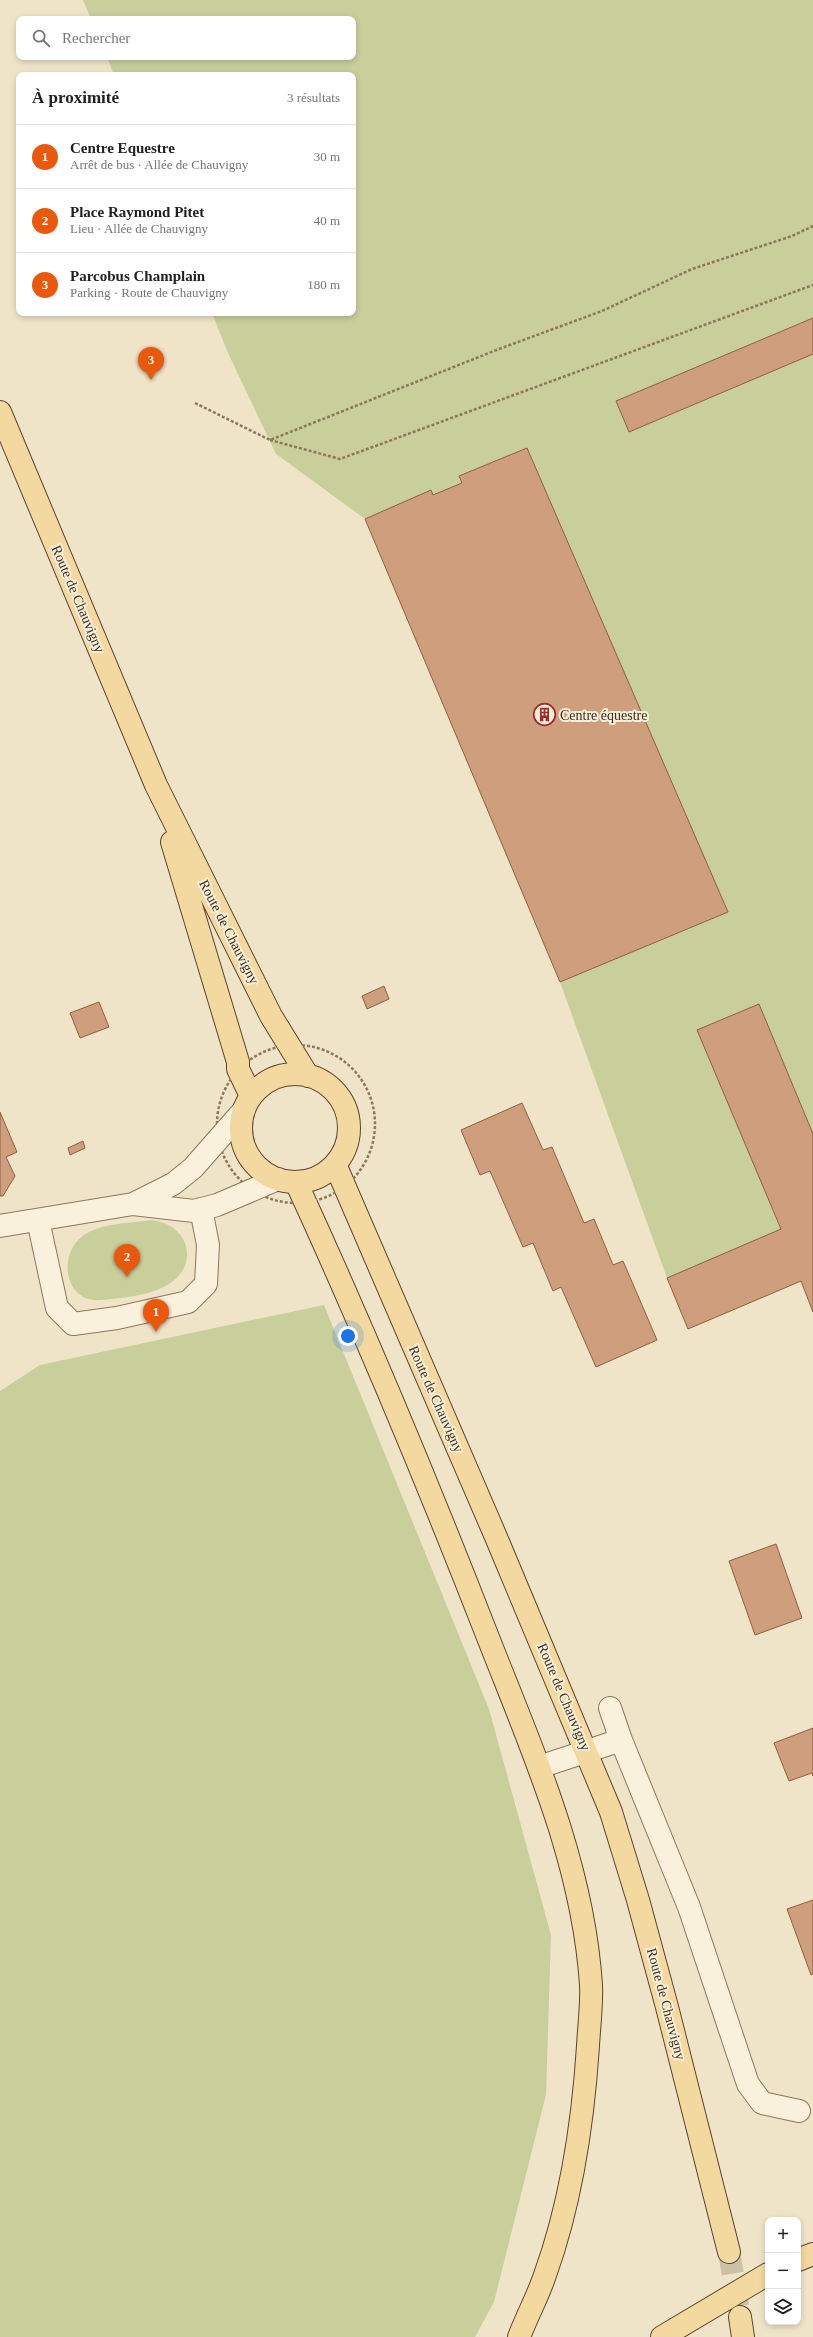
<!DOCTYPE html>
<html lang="fr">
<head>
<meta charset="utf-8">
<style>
  :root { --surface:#fff; --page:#f2f2f2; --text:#202124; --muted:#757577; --line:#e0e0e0; --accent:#ea580c }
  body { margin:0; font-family:"Times New Roman",serif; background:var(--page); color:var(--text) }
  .controls { position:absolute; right:12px; bottom:12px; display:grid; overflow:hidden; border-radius:8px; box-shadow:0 2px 6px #0003 }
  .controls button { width:36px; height:36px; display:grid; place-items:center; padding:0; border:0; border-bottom:1px solid var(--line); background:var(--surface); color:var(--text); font:20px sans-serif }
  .you { position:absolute; left:348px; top:1336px; width:14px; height:14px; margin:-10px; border:3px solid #fff; border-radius:50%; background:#1a73e8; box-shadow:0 0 0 6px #1a73e833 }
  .badge { display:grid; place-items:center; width:26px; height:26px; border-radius:50%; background:var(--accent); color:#fff; font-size:13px; font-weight:700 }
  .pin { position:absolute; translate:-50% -33px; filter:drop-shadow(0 1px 2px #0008) }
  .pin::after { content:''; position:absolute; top:21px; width:14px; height:12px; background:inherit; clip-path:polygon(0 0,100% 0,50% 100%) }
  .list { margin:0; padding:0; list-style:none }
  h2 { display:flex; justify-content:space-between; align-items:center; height:52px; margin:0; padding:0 16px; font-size:17px }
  h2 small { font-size:13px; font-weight:400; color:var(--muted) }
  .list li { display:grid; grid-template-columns:26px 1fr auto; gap:12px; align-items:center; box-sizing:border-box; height:64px; padding:0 16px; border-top:1px solid var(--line) }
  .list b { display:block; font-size:15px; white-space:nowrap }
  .list p { margin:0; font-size:13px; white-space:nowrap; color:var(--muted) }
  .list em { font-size:13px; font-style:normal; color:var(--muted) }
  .icon { flex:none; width:22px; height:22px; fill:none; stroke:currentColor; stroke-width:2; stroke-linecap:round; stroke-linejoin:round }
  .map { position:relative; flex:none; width:813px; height:2337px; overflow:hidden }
  .search { position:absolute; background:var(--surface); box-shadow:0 2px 6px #0003; left:16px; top:16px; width:340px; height:44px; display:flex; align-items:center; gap:10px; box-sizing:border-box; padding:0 14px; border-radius:8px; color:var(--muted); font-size:15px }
  .panel { position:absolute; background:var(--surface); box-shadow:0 2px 6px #0003; left:16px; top:72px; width:340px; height:244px; border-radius:8px }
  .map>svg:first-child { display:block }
  .green { fill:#c9cf9b }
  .building { fill:#cf9f7d; stroke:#8d5f41 }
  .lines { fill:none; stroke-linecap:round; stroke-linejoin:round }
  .major-tunnel { stroke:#ccc0a6; stroke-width:22; stroke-dasharray:22 11; stroke-linecap:butt }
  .minor-casing { stroke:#8d765c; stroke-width:24 }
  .major-casing { stroke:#5b4430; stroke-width:24 }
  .path { stroke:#8d765c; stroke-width:2.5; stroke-dasharray:3 2; stroke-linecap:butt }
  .minor { stroke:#faf1dc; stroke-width:22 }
  .major { stroke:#f3d9a0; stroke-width:22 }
  .labels { text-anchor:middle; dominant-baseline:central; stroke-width:4; stroke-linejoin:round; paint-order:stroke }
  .street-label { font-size:14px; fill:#3d2e20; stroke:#f7eed8 }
  .poi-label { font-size:14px; fill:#3d2e20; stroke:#f7eed8; text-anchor:start }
</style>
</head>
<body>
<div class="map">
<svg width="813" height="2337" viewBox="0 0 813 2337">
  <rect width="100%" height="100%" fill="#f0e4c8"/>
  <path class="green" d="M83,0H813V1312L801,1281L688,1329L667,1278L560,982L365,519L276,454L228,353L212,313H353V75H114L107,57H353V19H91Z
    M152,1220C191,1225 201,1268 164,1287C147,1296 121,1298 101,1300C65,1304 56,1254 84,1235C102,1223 130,1223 152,1220Z
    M324,1305L489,1709L551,1935L546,2095L494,2302L475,2337H0V1391L40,1365Z"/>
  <path class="building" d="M813,318V354L629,432L616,401Z
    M527,448L728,912L560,982L365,519L431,490L433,495L462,483L459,476Z
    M384,986L389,999L367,1009L362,996Z
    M99,1002L109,1027L80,1038L70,1013Z
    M759,1004L813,1134V1312L801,1281L688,1329L667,1278L781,1229L697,1030Z
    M522,1103L543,1150L552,1147L584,1223L594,1219L613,1265L623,1261L657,1340L596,1367L561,1287L553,1291L533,1243L523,1247L490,1171L480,1175L461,1130Z
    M0,1112L17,1152L6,1157L15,1176L3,1196H0Z
    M83,1141L85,1148L70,1155L68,1148Z
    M776,1544L802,1618L755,1635L729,1561Z
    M813,1728V1776L812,1773L789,1781L774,1743Z
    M813,1900V1974L811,1975L787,1909Z"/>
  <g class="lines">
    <path class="major-tunnel" d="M729,2252L739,2311"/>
    <defs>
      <path id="minor" d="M133,1204L194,1211L217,1205L278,1179
        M38,1220L57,1308L73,1324L117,1318L188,1302L206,1284L208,1245L201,1209
        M0,1226L133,1204L173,1184L193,1168L244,1110
        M621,1740L689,1907L748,2084L762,2103L799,2111
        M539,1767L621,1740L610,1708"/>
      <path id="major" d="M0,412L156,785L271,1016L308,1076
        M172,842L238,1062V1069L251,1096
        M241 1128a54 54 0 1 1 108 0a54 54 0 1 1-108 0Z
        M335,1164L496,1537L611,1812L638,1900L667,2007L729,2252
        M296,1182C365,1332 429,1486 489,1640C533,1752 583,1863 591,1985C592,2005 589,2026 588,2046C583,2123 571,2203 545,2275C538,2296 527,2316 519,2337
        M798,2260L813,2254
        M740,2317L743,2337
        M662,2337L768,2274"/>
    </defs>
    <use href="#minor" class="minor-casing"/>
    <use href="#major" class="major-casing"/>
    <path class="path" d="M195,403L270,440L499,349L602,311L692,269L792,236L813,226
      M270,440L340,459L813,285
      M217 1124a79 79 0 1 1 158 0a79 79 0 1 1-158 0Z"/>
    <use href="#minor" class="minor"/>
    <use href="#major" class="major"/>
  </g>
  <defs>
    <symbol id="building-ring" viewBox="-11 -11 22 22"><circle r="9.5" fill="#f7eed8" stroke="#9e2a2b" stroke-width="1.5"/><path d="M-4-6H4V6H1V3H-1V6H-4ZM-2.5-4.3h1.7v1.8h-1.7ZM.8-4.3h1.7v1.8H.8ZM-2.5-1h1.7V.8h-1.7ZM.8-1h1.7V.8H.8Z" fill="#9e2a2b"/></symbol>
  </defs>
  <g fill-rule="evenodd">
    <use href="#building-ring" x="532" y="702" width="25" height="25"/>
  </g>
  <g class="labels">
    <g class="street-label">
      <text transform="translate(78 599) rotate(67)">Route de Chauvigny</text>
      <text transform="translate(229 932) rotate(63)">Route de Chauvigny</text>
      <text transform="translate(436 1399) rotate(66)">Route de Chauvigny</text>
      <text transform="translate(564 1697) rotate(67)">Route de Chauvigny</text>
      <text transform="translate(666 2004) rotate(75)">Route de Chauvigny</text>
    </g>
    <g class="poi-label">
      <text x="560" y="715">Centre équestre</text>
    </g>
  </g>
</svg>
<div class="controls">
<button>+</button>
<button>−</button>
<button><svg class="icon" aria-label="layers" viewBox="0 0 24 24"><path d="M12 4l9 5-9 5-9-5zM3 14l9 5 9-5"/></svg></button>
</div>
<div class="you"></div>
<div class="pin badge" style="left:156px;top:1332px">1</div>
<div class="pin badge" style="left:127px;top:1277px">2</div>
<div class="pin badge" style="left:151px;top:380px">3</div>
<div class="search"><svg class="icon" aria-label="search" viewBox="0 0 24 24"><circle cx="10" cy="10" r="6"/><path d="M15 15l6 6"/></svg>Rechercher</div>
<section class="panel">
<h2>À proximité<small>3 résultats</small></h2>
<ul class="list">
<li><span class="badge">1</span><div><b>Centre Equestre</b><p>Arrêt de bus · Allée de Chauvigny</p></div><em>30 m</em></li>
<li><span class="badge">2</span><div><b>Place Raymond Pitet</b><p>Lieu · Allée de Chauvigny</p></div><em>40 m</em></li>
<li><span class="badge">3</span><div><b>Parcobus Champlain</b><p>Parking · Route de Chauvigny</p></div><em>180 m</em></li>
</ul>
</section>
</div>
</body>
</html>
